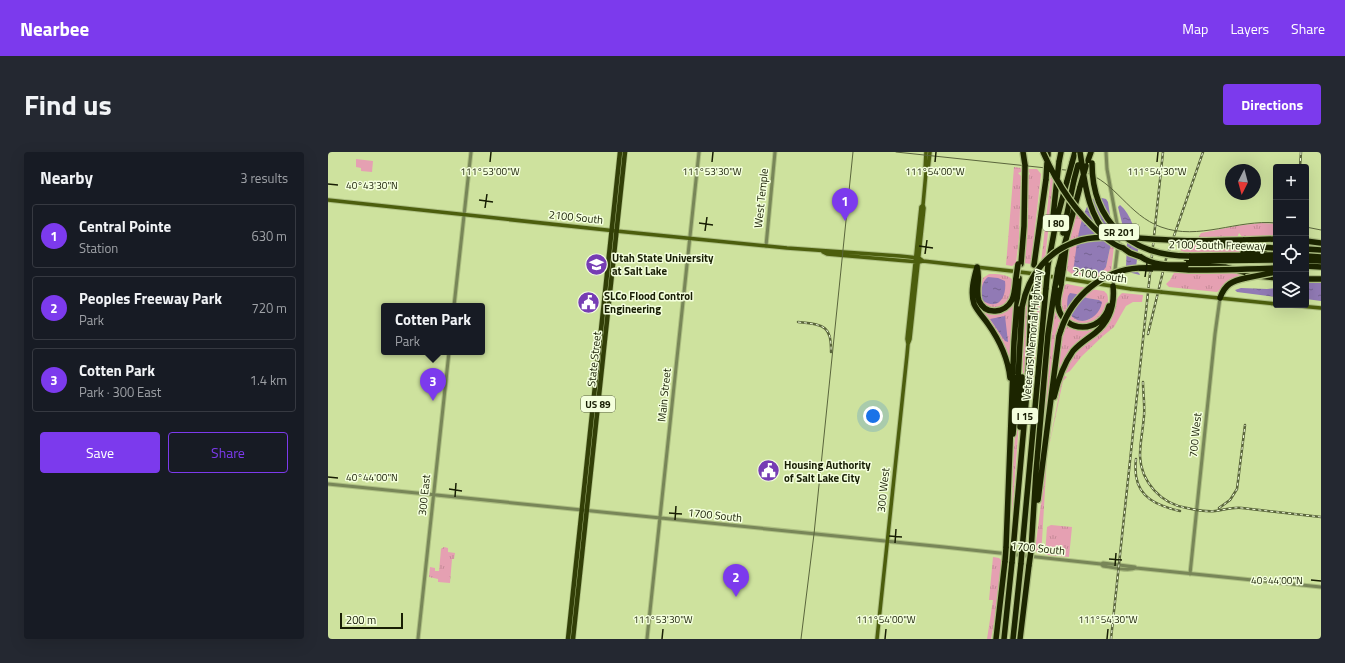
<!DOCTYPE html>
<html lang="en">
<head>
<meta charset="utf-8">
<style>
  :root { --surface:#171b24; --page:#242831; --text:#f1f3f6; --muted:#9ea1a6; --line:#363941; --accent:#7c3aed }
  body { margin:0; font-family:"Titillium Web",sans-serif; background:var(--page); color:var(--text) }
  .controls { position:absolute; right:12px; top:12px; display:grid; overflow:hidden; border-radius:4px; box-shadow:0 4px 16px #0002 }
  .controls button { width:36px; height:36px; display:grid; place-items:center; padding:0; border:0; border-bottom:1px solid var(--line); background:var(--surface); color:var(--text); font:20px sans-serif }
  .compass { position:absolute; left:897px; top:12px; width:36px; height:36px; border-radius:50%; background:var(--surface); box-shadow:0 4px 16px #0002; rotate:186deg }
  .scale { position:absolute; left:12px; bottom:10px; width:63px; box-sizing:border-box; padding-left:4px; border:2px solid #181e04; border-top:0; font-size:11px; line-height:14px; white-space:nowrap; color:#181e04; -webkit-text-stroke:3px #f4ffdd; paint-order:stroke }
  .you { position:absolute; left:545px; top:264px; width:14px; height:14px; margin:-10px; border:3px solid #fff; border-radius:50%; background:#1a73e8; box-shadow:0 0 0 6px #1a73e833 }
  .badge { display:grid; place-items:center; width:26px; height:26px; border-radius:50%; background:var(--accent); color:#fff; font-size:13px; font-weight:700 }
  .pin { position:absolute; translate:-50% -33px; filter:drop-shadow(0 1px 2px #0008) }
  .pin::after { content:''; position:absolute; top:21px; width:14px; height:12px; background:inherit; clip-path:polygon(0 0,100% 0,50% 100%) }
  .popup { position:absolute; left:53px; top:151px; width:104px; height:52px; box-sizing:border-box; display:grid; place-content:center; border-radius:4px; background:var(--surface); filter:drop-shadow(0 1px 3px #0005); font-size:13px; white-space:nowrap; color:var(--muted) }
  .popup b { font-size:15px; color:var(--text) }
  .popup::after { content:''; position:absolute; left:50%; top:100%; margin-left:-8px; border:8px solid transparent; border-top-color:var(--surface) }
  .list { margin:0; padding:0; list-style:none }
  h2 { display:flex; justify-content:space-between; align-items:center; height:52px; margin:0; padding:0 16px; font-size:17px }
  h2 small { font-size:13px; font-weight:400; color:var(--muted) }
  .list li { display:grid; grid-template-columns:26px 1fr auto; gap:12px; align-items:center; box-sizing:border-box; height:64px; margin:0 8px 8px; padding:0 8px; border:1px solid var(--line); border-radius:4px }
  .list b { display:block; font-size:15px; white-space:nowrap }
  .list p { margin:0; font-size:13px; white-space:nowrap; color:var(--muted) }
  .list em { font-size:13px; font-style:normal; color:var(--muted) }
  .actions { display:flex; gap:8px; padding:12px 16px }
  .actions a { flex:1; padding:9px 0; border:1px solid var(--accent); border-radius:4px; text-align:center; font-size:14px; color:var(--accent) }
  .actions .main { background:var(--accent); color:#fff }
  .icon { flex:none; width:22px; height:22px; fill:none; stroke:currentColor; stroke-width:2; stroke-linecap:round; stroke-linejoin:round }
  .map { position:relative; flex:none; width:993px; height:487px; overflow:hidden; border-radius:4px }
  header { display:flex; align-items:center; gap:24px; box-sizing:border-box; height:56px; padding:0 20px; background:var(--accent); color:#fff }
  header strong { font-size:19px }
  nav { display:flex; gap:22px; margin-inline-start:auto; font-size:14px }
  .intro { display:flex; align-items:center; justify-content:space-between; box-sizing:border-box; height:96px; padding:0 24px }
  h1 { margin:0; font-size:28px }
  .button { padding:10px 18px; border-radius:4px; background:var(--accent); color:#fff; font-size:14px; font-weight:700 }
  main { display:flex; gap:24px; padding:0 24px }
  aside { flex:1; background:var(--surface); border-radius:4px; box-shadow:0 4px 16px #0002 }
  .map>svg:first-child { display:block }
  .grass { fill:url(#grass-tufts) }
  .pitch { fill:#e5a0b2 }
  .water { fill:url(#water-ripples) }
  .lines { fill:none; stroke-linecap:round; stroke-linejoin:round }
  .tertiary-casing { stroke:#adbf82; stroke-width:5 }
  .secondary-casing { stroke:#adbf82; stroke-width:5.5 }
  .primary-casing { stroke:#adbf82; stroke-width:6 }
  .motorway-casing { stroke:#adbf82; stroke-width:8 }
  .tertiary { stroke:#788658; stroke-width:3 }
  .secondary { stroke:#4c5e0d; stroke-width:3.5 }
  .primary { stroke:#323f07; stroke-width:4.5 }
  .motorway { stroke:#1c2500; stroke-width:5.5 }
  .tram { stroke:#5a653c; stroke-width:1 }
  .rail-casing { stroke:#5a653c; stroke-width:2.5 }
  .rail { stroke:#f4ffdd; stroke-width:1; stroke-dasharray:3; stroke-linecap:butt }
  .secondary-bridge-casing { stroke:#adbf82; stroke-width:5.5; stroke-linecap:butt }
  .motorway-bridge-casing { stroke:#adbf82; stroke-width:8; stroke-linecap:butt }
  .secondary-bridge { stroke:#4c5e0d; stroke-width:3.5 }
  .motorway-bridge { stroke:#1c2500; stroke-width:5.5 }
  .ticks { fill:none; stroke:#181e04; stroke-width:1.5 }
  .labels { text-anchor:middle; dominant-baseline:central; stroke-width:3; stroke-linejoin:round; paint-order:stroke }
  .shield { fill:#f4ffdd; stroke:#5a6245; stroke-width:1 }
  .shield-label { font-size:10px; font-weight:bold; fill:#181e04 }
  .street-label { font-size:11px; fill:#181e04; stroke:#f4ffdd }
  .poi-label { font-size:11px; font-weight:bold; fill:#181e04; stroke:#f4ffdd; text-anchor:start }
  .ticks-label { font-size:10px; text-anchor:middle; fill:#181e04; stroke:#f4ffdd; stroke-width:3; stroke-linejoin:round; paint-order:stroke }
</style>
</head>
<body>
<header>
<strong>Nearbee</strong>
<nav><a>Map</a><a>Layers</a><a>Share</a></nav>
</header>
<div class="intro"><h1>Find us</h1><a class="button">Directions</a></div>
<main>
<aside>
<h2>Nearby<small>3 results</small></h2>
<ul class="list">
<li><span class="badge">1</span><div><b>Central Pointe</b><p>Station</p></div><em>630 m</em></li>
<li><span class="badge">2</span><div><b>Peoples Freeway Park</b><p>Park</p></div><em>720 m</em></li>
<li><span class="badge">3</span><div><b>Cotten Park</b><p>Park · 300 East</p></div><em>1.4 km</em></li>
</ul>
<div class="actions"><a class="main">Save</a><a>Share</a></div>
</aside>
<div class="map">
<svg width="993" height="487" viewBox="0 0 993 487">
  <defs>
    <pattern id="grass-tufts" width="24" height="20" patternUnits="userSpaceOnUse"><rect width="24" height="20" fill="#e5a0b2"/><path d="M3 7l-1-3M5 7V3M7 7l1-3M15 17l-1-3M17 17v-4M19 17l1-3" fill="none" stroke="#c48997"/></pattern>
    <pattern id="water-ripples" width="26" height="14" patternUnits="userSpaceOnUse"><rect width="26" height="14" fill="#917ab5"/><path d="M2 4q2-2 4 0t4 0M15 11q2-2 4 0t4 0" fill="none" stroke="#756391"/></pattern>
  </defs>
  <rect width="100%" height="100%" fill="#cee29e"/>
  <path class="grass" d="M686,15L693,16V20L690,21L693,24L691,86L688,111L684,114L678,113Z
    M700,17H709L713,22L703,112L695,111L699,26L702,21L699,20Z
    M723,23L726,27L717,107L713,111Z
    M748,59L755,67L750,87L741,91Z
    M933,71L948,72V85L915,86L911,81L909,86H863H870L873,81L908,74Z
    M749,91L778,115L783,92L786,94L783,121L772,127L744,122L737,117L740,95Z
    M857,92L935,96L911,100L858,101L854,99L852,100Z
    M902,118L921,123L904,127L889,140L841,135L838,132L842,128L847,119Z
    M661,122C670,122 679,122 685,128C684,134 684,142 681,147C676,158 659,161 653,148C651,141 653,132 655,126Z
    M711,130L714,131L704,238Z
    M739,132L759,136L741,158L737,164C731,154 733,145 735,134Z
    M730,133L729,148L735,169L734,172L730,170L733,176L712,312L722,189Z
    M701,136L695,251V172L696,156L698,155L696,152Z
    M762,137L776,139L779,142C783,153 775,169 763,172C754,174 747,171 740,167L742,162C757,177 770,165 771,148L758,146L754,144Z
    M794,141L815,143L814,150H805L798,154L786,175L775,184L754,204L742,219L735,223C740,210 747,198 758,190C766,183 776,178 782,170C788,161 785,148 794,141Z
    M647,144L664,161L686,149L683,212L673,186L651,154Z
    M772,171H774L749,194L729,231L726,251H724C726,236 731,183 738,174V172C753,180 757,178 772,171Z
    M692,222L691,270L684,365L685,310Z
    M735,223L739,225L735,229L719,304L714,389L712,400L710,402L707,398L720,299Z
    M723,373L744,375L741,405L719,403L717,402L719,375Z
    M116,395L120,396V400L127,401L126,407H124L122,431L110,430V427L101,425L102,415L107,416V419H111L113,397Z
    M665,405L671,406L675,410C671,436 668,462 663,487H659L665,448H661Z"/>
  <path class="pitch" d="M28,7L45,9L44,20L33,19V16L28,15Z"/>
  <path class="water" d="M774,46L778,47L780,50L785,82L778,115L774,120L769,122L745,119C749,95 750,68 763,47Z
    M792,53C803,62 809,82 810,96C810,104 808,111 808,119L811,121L812,123L800,120L798,115L799,91L790,55Z
    M660,125L670,126L677,129C679,144 671,160 654,148C653,140 653,130 660,125Z
    M978,131H993V149L978,147Z
    M913,136L939,137L948,136V145L909,140L907,138Z
    M742,141L748,142L759,146L771,148L774,150C772,165 753,177 742,162C738,156 739,150 740,144Z
    M677,164L680,190L677,189L662,167Z"/>
  <g class="lines">
    <defs>
      <path id="tertiary" d="M778,0L779,17L790,77
        M438,94L447,0
        M785,134L791,85
        M126,154L143,0
        M0,332L616,395L773,412L775,411L807,415L808,416
        M773,412L775,414C784,415 799,420 808,416L993,435
        M862,422L887,182L892,146
        M90,487L121,200
        M319,487L371,0"/>
      <path id="secondary" d="M598,20L597,18L598,0
        M0,48L288,79L459,96L572,104L591,106L595,109
        M495,100L499,102L510,103L591,110L595,109L700,121L803,137
        M833,140L948,152
        M961,153L993,156
        M580,192L582,187L596,56L595,53
        M549,487L579,203L580,192L579,187L593,55L595,53L598,20L600,18L602,0"/>
      <path id="primary" d="M240,487L292,0
        M245,487L297,0"/>
      <path id="motorway" d="M720,3V0
        M731,10L733,0
        M744,11L747,0
        M758,14L763,0
        M724,75L729,27
        M735,81L746,28
        M915,88L948,87
        M978,89L993,91
        M792,94L802,101L813,105
        M978,97L993,98
        M915,101L938,97
        M861,104L948,103
        M978,104L993,105
        M978,108L993,109
        M859,109L948,108
        M693,112L696,74L697,13
        M706,113L718,27
        M720,113L728,70L739,29
        M858,113L897,115L931,124L948,126
        M978,114L993,115
        M649,115C646,126 642,140 646,152C649,159 656,166 660,172C672,189 680,206 682,226
        M649,115C653,127 647,138 651,149C658,164 677,161 684,148C687,141 687,133 688,126
        M730,117L752,35
        M735,118L738,95
        M978,127H993
        M733,132C732,139 729,147 730,154C735,182 774,182 781,154
        M892,146C897,132 904,129 918,126
        M726,245C730,228 735,213 745,199C751,192 759,187 767,181C782,169 787,154 785,134
        M692,275L694,225
        M685,282L690,227L694,155
        M710,348L731,184L733,178
        M678,396L686,190L691,126
        M685,398L700,228L704,130
        M694,398L718,136
        M703,399L708,320L720,182L727,135
        M668,487L677,409
        M676,487L684,410
        M685,487L693,411
        M692,487L701,413"/>
    </defs>
    <use href="#tertiary" class="tertiary-casing"/>
    <use href="#secondary" class="secondary-casing"/>
    <use href="#primary" class="primary-casing"/>
    <use href="#motorway" class="motorway-casing"/>
    <use href="#tertiary" class="tertiary"/>
    <use href="#secondary" class="secondary"/>
    <use href="#primary" class="primary"/>
    <use href="#motorway" class="motorway"/>
    <path class="tram" d="M568,0L756,20C788,30 800,63 833,75C871,89 909,67 948,71
      M978,75L993,78
      M473,487L486,382L525,0"/>
    <defs>
      <path id="rail" d="M972,15L973,0
        M470,170C494,173 504,172 503,200
        M820,182L838,107L875,0
        M815,230C815,241 817,253 816,264C815,277 812,290 812,304C813,330 833,352 859,356C868,358 878,360 887,359C896,358 904,355 914,356L993,365
        M808,307C804,340 821,352 852,359
        M891,356L902,348L909,337L917,273
        M783,487L835,0"/>
    </defs>
    <use href="#rail" class="rail-casing"/>
    <use href="#rail" class="rail"/>
    <defs>
      <path id="secondary-bridge" d="M803,137L833,140"/>
      <path id="motorway-bridge" d="M695,0L697,13
        M715,0C729,32 747,60 774,83C780,88 787,94 795,96
        M752,0C757,31 759,61 781,85
        M764,11C764,71 804,104 861,104
        M718,27L719,11
        M729,27L731,10
        M746,28L750,13
        M739,29L744,11
        M752,35L758,14
        M880,92L948,96
        M813,105C826,114 843,113 858,113
        M688,126L690,112
        M918,126L948,120
        M733,132L735,118
        M727,135L730,117
        M718,136L720,113
        M694,155C700,123 721,97 753,88C778,82 815,87 841,88C866,90 890,88 915,88
        M733,178C744,144 775,118 811,116C828,115 846,117 863,118C891,118 920,117 948,116
        M677,409L678,396
        M684,410L685,398
        M693,411L694,398
        M701,413L703,399"/>
    </defs>
    <use href="#secondary-bridge" class="secondary-bridge-casing"/>
    <use href="#motorway-bridge" class="motorway-bridge-casing"/>
    <use href="#secondary-bridge" class="secondary-bridge"/>
    <use href="#motorway-bridge" class="motorway-bridge"/>
  </g>
  <path class="ticks" d="M162,10L163,0M384,10L385,0M607,10L608,0M829,10L830,0M0,32L10,33M151,48L165,50M157,56L159,42M371,71L385,73M377,79L379,65M591,94L605,96M597,102L599,88M811,118L825,119M817,125L819,111M0,325L10,326M121,337L134,339M127,345L128,331M341,361L354,362M347,368L348,354M561,384L574,385M567,391L568,377M781,407L794,408M787,414L788,401M983,428L993,429M334,487L335,477M557,487L558,477M779,487L780,477"/>
  <defs>
    <symbol id="university-disc" viewBox="-11 -11 22 22"><circle r="9.5" fill="#763db4" stroke="#f4ffdd"/><path d="M0-5L7-2L0 1L-7-2ZM-4 1L0 2.5L4 1V4Q0 6-4 4Z" fill="#fff"/></symbol>
    <symbol id="civic-disc" viewBox="-11 -11 22 22"><circle r="9.5" fill="#763db4" stroke="#f4ffdd"/><path d="M-.6-6.5H3V-4.5H.6V-3L4-1V1h2V6H-6V1h2V-1L-.6-3ZM-1.2 2.5V6h2.4V2.5Z" fill="#fff"/></symbol>
  </defs>
  <g fill-rule="evenodd">
    <use href="#university-disc" x="256" y="100" width="25" height="25"/>
    <use href="#civic-disc" x="248" y="138" width="25" height="25"/>
    <use href="#civic-disc" x="428" y="306" width="25" height="25"/>
  </g>
  <g class="labels">
    <g class="shield">
      <rect x="715" y="63" width="26" height="16" rx="3"/>
      <rect x="771" y="72" width="40" height="16" rx="3"/>
      <rect x="253" y="244" width="34" height="16" rx="3"/>
      <rect x="684" y="256" width="26" height="16" rx="3"/>
    </g>
    <g class="shield-label">
      <text x="728" y="71">I 80</text>
      <text x="791" y="80">SR 201</text>
      <text x="270" y="252">US 89</text>
      <text x="697" y="264">I 15</text>
    </g>
    <g class="street-label">
      <text transform="translate(433 46) rotate(-84)">West Temple</text>
      <text transform="translate(248 65) rotate(6)">2100 South</text>
      <text transform="translate(889 93) rotate(1)">2100 South Freeway</text>
      <text transform="translate(772 123) rotate(8)">2100 South</text>
      <text transform="translate(704 183) rotate(-85)">Veterans Memorial Highway</text>
      <text transform="translate(266 207) rotate(-84)">State Street</text>
      <text transform="translate(336 243) rotate(-84)">Main Street</text>
      <text transform="translate(867 283) rotate(-84)">700 West</text>
      <text transform="translate(555 338) rotate(-84)">300 West</text>
      <text transform="translate(96 343) rotate(-84)">300 East</text>
      <text transform="translate(387 363) rotate(6)">1700 South</text>
      <text transform="translate(710 396) rotate(6)">1700 South</text>
    </g>
    <g class="poi-label">
      <text x="284" y="106">Utah State University<tspan x="284" dy="13">at Salt Lake</tspan></text>
      <text x="276" y="144">SLCo Flood Control<tspan x="276" dy="13">Engineering</tspan></text>
      <text x="456" y="313">Housing Authority<tspan x="456" dy="13">of Salt Lake City</tspan></text>
    </g>
  </g>
  <g class="ticks-label">
    <text x="162" y="23">111°53'00"W</text>
    <text x="384" y="23">111°53'30"W</text>
    <text x="607" y="23">111°54'00"W</text>
    <text x="829" y="23">111°54'30"W</text>
    <text x="44" y="37">40°43'30"N</text>
    <text x="44" y="329">40°44'00"N</text>
    <text x="949" y="432">40°44'00"N</text>
    <text x="335" y="471">111°53'30"W</text>
    <text x="558" y="471">111°54'00"W</text>
    <text x="780" y="471">111°54'30"W</text>
  </g>
</svg>
<div class="controls">
<button>+</button>
<button>−</button>
<button><svg class="icon" aria-label="locate" viewBox="0 0 24 24"><circle cx="12" cy="12" r="6"/><path d="M12 2v4M12 18v4M2 12h4M18 12h4"/></svg></button>
<button><svg class="icon" aria-label="layers" viewBox="0 0 24 24"><path d="M12 4l9 5-9 5-9-5zM3 14l9 5 9-5"/></svg></button>
</div>
<svg class="compass" viewBox="-18 -18 36 36"><path d="M0-13l5 13h-10z" fill="#e53935"/><path d="M0 13l5-13h-10z" fill="#9ea1a6"/></svg>
<div class="scale">200 m</div>
<div class="you"></div>
<div class="pin badge" style="left:517px;top:69px">1</div>
<div class="pin badge" style="left:408px;top:445px">2</div>
<div class="pin badge" style="left:105px;top:249px">3</div>
<div class="popup"><b>Cotten Park</b>Park</div>
</div>
</main>
</body>
</html>
